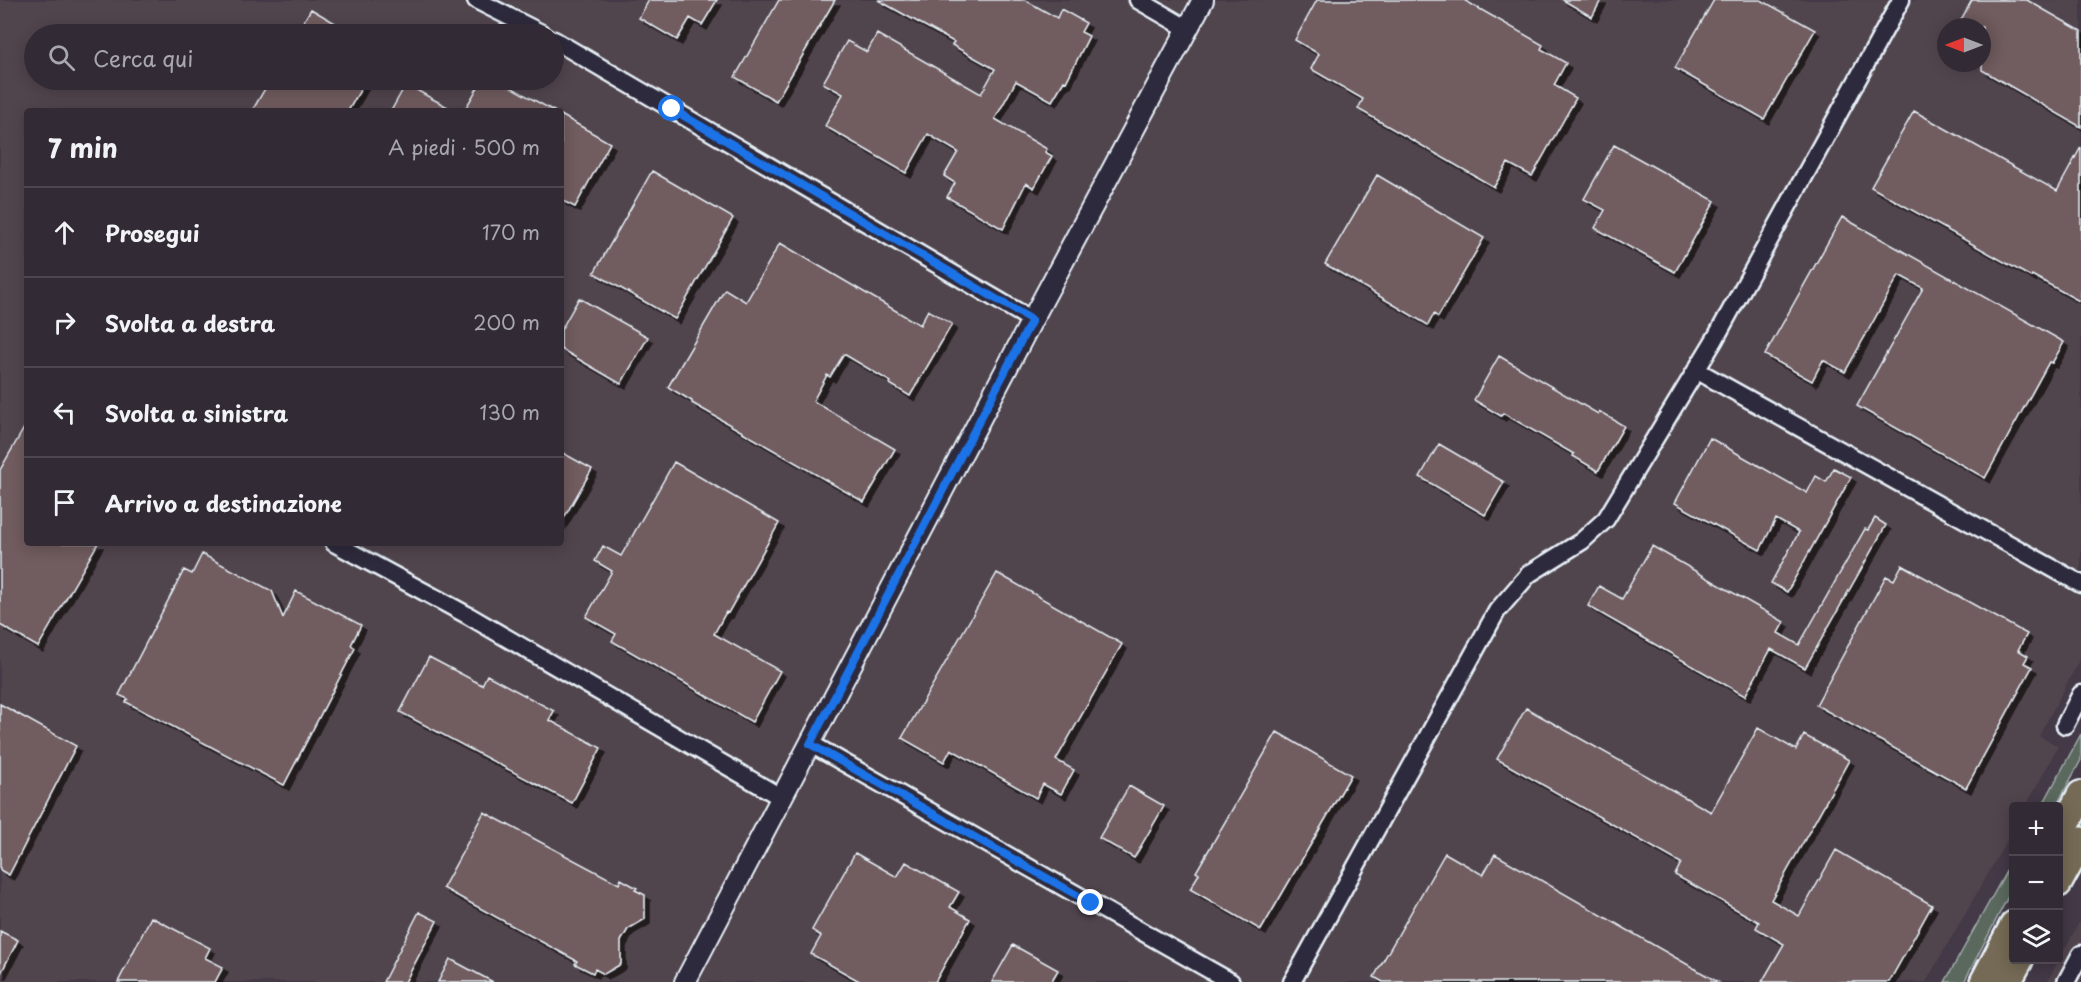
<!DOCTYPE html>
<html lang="it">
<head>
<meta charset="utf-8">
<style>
  :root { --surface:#322b35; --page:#3a333d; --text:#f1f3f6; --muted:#a8a7ad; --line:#4d4750 }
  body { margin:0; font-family:"Playpen Sans",sans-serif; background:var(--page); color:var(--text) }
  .controls { position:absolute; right:18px; bottom:18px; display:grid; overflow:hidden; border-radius:6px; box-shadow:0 3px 15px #0003 }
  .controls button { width:54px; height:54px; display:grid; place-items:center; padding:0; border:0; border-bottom:2px solid var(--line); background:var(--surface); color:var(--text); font:30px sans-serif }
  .compass { position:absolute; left:1937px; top:18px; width:54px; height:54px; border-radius:50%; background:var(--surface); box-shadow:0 3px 15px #0003; rotate:270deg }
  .stop { position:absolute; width:18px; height:18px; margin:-14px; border:4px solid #1a73e8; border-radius:50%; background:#fff }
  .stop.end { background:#1a73e8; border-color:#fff; box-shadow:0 2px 6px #0008 }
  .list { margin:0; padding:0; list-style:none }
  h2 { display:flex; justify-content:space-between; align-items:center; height:78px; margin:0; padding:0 24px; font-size:26px }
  h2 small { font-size:20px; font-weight:400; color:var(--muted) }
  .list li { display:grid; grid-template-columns:39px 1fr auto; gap:18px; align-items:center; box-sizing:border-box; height:90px; padding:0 24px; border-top:2px solid var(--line) }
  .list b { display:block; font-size:22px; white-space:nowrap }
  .list em { font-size:20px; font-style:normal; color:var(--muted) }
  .icon { flex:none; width:33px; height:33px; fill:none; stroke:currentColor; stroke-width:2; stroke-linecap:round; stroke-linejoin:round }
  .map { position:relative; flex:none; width:2081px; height:982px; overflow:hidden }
  .search { position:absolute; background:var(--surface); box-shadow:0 3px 15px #0003; left:24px; top:24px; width:540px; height:66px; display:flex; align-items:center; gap:15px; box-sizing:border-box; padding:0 21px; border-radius:33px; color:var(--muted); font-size:22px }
  .panel { position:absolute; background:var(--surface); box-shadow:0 3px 15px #0003; left:24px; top:108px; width:540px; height:438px; border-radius:6px }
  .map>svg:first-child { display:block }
  .built { fill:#51444e; fill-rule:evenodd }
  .green { fill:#5a675d; stroke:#a1acaa; stroke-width:1.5 }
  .building { fill:#715c5f; stroke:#e8f1f8; stroke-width:1.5; filter:url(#shadow) }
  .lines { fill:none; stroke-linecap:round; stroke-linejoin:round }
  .minor-casing { stroke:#e8f1f8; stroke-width:21 }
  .tertiary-casing { stroke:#e8f1f8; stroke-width:24 }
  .trunk-casing { stroke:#e8f1f8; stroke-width:32 }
  .minor { stroke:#2f2a3d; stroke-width:16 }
  .tertiary { stroke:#2f2a3d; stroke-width:20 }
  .trunk { stroke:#746b55; stroke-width:27 }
  .route { stroke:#1a73e8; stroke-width:8 }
</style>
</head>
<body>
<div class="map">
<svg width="2081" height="982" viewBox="0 0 2081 982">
  <defs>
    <filter id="shadow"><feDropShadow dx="5" dy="5" stdDeviation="0" flood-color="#0009"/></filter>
  </defs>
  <rect width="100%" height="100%" fill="#433947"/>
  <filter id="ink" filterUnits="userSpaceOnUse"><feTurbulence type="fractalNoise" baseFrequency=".0167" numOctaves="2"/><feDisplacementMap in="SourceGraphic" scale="12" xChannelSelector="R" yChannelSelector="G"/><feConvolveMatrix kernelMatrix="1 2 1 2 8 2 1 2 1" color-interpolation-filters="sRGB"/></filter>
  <g filter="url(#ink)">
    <path class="built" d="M0,0H2081V657L2039,736L2058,746L2026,806H2014L2013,830L1926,982H0ZM1946,27H1982V63H1946ZM34,34H554V80H34ZM27,111H561V543H27Z
      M2081,919V982H2047Z"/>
    <path class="green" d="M2081,734V760L2056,806H2042Z
      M2013,859V887L1964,982H1945Z"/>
    <path class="building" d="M649,0H717L702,25L690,18L677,40L639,18Z
      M779,0H835L776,101L735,77Z
      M878,0H1025L1057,18L1061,9L1086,23L1081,32L1089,36L1066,82L1064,81L1052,101L1016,81L995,119L1047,149L1045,152L1052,156L1034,188L1026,183L1003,229L947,197L955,183L944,176L958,152L928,134L906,173L825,126L843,94L823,83L847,41L867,52L877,34L981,94L995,69L952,45L954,42Z
      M1317,0H1464L1543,45L1541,49L1566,63L1554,85L1576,98L1532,176L1508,163L1494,187L1358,109L1363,99L1311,69L1319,54L1295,40Z
      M1563,0H1601L1592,17Z
      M1714,0H1761L1815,30L1764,119L1675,68Z
      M1972,0H2027L2081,31V127L1982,70V27H1957Z
      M311,9L354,34H296Z
      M270,80H366L348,111H252Z
      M482,80H498L554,111H464Z
      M406,84L429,97L455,111H391Z
      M1914,111L2057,191L2081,147V302L2032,275L2031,277L1871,187Z
      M561,115L610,143L575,207L561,200Z
      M1614,145L1715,201L1675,272L1595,228L1605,210L1584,199Z
      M652,171L733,218L675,319L594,273Z
      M1377,175L1484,238L1438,317L1434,314L1428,325L1325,264Z
      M1842,217L2064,342L2052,363L2049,362L1985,478L1857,406L1923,288L1899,275L1845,372L1823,360L1812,381L1765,355Z
      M780,243L920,325L928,310L952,324L910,396L890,384L891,382L844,354L830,377L827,375L813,401L895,449L864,502L692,403V401L668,387L725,289L746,302Z
      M579,298L648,337L621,384L561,349V330Z
      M1499,356L1598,414L1599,411L1624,426L1598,471L1573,456L1574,454L1503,413L1501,416L1474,400Z
      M27,423V543H98L38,647L0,625V470Z
      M1710,438L1807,493L1816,476L1826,482L1834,468L1851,477L1787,592L1771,583L1799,532L1776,519L1760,550L1675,503Z
      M1439,444L1504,482L1485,515L1420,477Z
      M561,452L592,469L561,523Z
      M674,462L779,523L728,613L726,612L714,634L780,671L752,722L612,641L616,634L586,617L612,571L595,561L603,546L621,556Z
      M1875,518L1886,525L1805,668L1771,649L1745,696L1588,606L1599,586L1622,599L1652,546L1784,622L1778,633L1799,645L1865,529L1868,530Z
      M202,554L272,591L283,618L296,591L361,625L351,645L355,648L284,785L126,702L128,699L119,695L184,570L192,574Z
      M1902,565L2027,634L2018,650L2028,656L2024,663L2032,667L1966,788L1816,705L1886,576L1894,580Z
      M997,573L1122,644L1056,760L1074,770L1061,794L1043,784L1036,798L951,749L944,762L902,738Z
      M429,657L482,685L487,675L554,711L549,720L601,748L572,803L400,712Z
      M0,704L76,746L9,875L0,870Z
      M1526,708L1711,812L1758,728L1796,750L1804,735L1849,760L1771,900L1799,916L1836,850L1932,905L1889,982H1762L1784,944L1756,928L1759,922L1675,875L1681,863L1497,759Z
      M1277,732L1351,775L1261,930L1190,889L1199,874L1196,872Z
      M1129,786L1164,806L1134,858L1099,838Z
      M484,812L619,884L621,879L637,888L635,890L645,895V919L628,929L621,941V964L604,974L595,969L593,973L575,964L577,961L443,888Z
      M855,853L897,877L906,862L959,892L950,907L970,919L935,982H861L811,954L821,936L812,930Z
      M1445,853L1483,875L1495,854L1718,982H1383L1374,977Z
      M419,912L437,921L405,982H383Z
      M151,917L210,948L205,958L223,967L215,982H118Z
      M0,931L18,940L0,975Z
      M1013,945L1058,970L1051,982H992Z
      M450,959L493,982H438Z"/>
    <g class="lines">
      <defs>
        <path id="minor" d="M476,0L543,34
          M1138,0L1188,29
          M554,40L1032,320
          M1696,370L2081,584
          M334,543L469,616L782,798
          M2065,725L2081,694
          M811,744L1231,982
          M1292,982L1497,611L1529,574L1582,541L1606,519L1715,339L1901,0
          M2066,982L2081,954"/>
        <path id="tertiary" d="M685,982L1032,320L1203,0"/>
        <path id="trunk" d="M2058,839L2081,795
          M2058,883L2081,841
          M1984,982L2014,925
          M2007,982L2019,960"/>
      </defs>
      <use href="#minor" class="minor-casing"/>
      <use href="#tertiary" class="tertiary-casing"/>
      <use href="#trunk" class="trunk-casing"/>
      <use href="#minor" class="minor"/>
      <use href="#tertiary" class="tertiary"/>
      <use href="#trunk" class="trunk"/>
    </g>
  </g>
  <g class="lines" filter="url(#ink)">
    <path class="route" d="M672,109L1032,320L810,744L1091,903"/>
  </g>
</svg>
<div class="controls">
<button>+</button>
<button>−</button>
<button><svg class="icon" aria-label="layers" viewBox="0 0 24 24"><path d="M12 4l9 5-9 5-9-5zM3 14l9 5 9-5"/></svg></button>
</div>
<svg class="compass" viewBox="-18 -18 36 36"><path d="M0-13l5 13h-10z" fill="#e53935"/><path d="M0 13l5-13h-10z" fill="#a8a7ad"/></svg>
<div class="stop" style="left:672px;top:109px"></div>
<div class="stop end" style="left:1091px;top:903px"></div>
<div class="search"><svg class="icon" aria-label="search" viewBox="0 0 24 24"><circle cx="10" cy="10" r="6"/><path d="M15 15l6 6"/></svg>Cerca qui</div>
<section class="panel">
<h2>7 min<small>A piedi · 500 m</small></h2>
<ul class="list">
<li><svg class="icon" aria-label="ahead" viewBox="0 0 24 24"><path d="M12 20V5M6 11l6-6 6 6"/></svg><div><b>Prosegui</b></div><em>170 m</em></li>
<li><svg class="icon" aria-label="right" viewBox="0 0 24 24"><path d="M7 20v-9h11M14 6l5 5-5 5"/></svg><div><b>Svolta a destra</b></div><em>200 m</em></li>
<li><svg class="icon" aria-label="left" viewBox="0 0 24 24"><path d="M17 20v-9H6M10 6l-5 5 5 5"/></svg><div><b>Svolta a sinistra</b></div><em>130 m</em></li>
<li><svg class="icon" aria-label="arrive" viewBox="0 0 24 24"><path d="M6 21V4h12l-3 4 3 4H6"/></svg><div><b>Arrivo a destinazione</b></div></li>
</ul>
</section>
</div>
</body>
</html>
